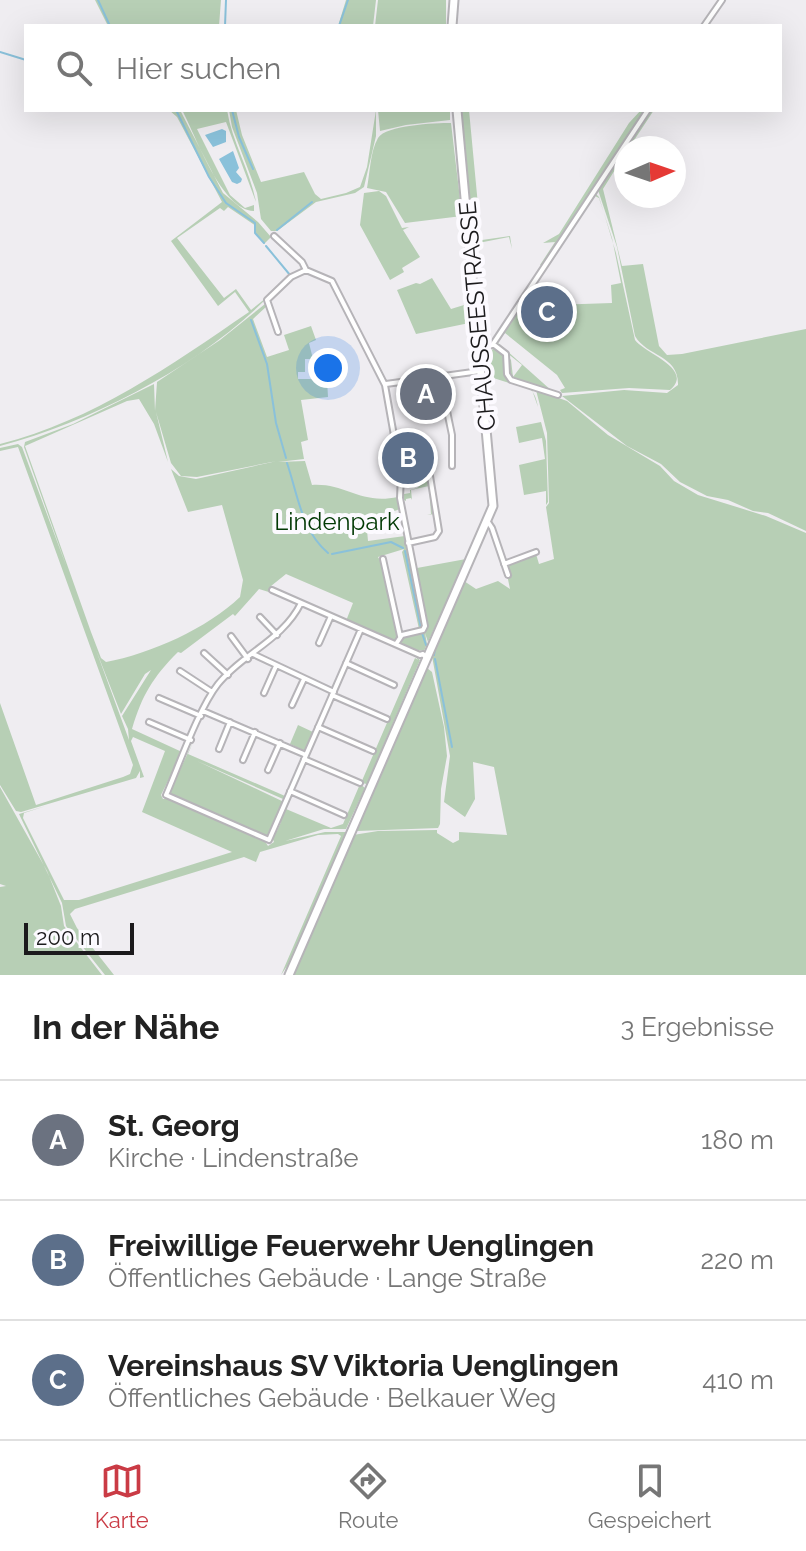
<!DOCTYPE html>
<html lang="de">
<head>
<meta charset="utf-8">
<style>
  :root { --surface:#fff; --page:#f6f6f6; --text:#222; --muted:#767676; --line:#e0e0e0; --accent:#ca3b45 }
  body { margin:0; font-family:Raleway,sans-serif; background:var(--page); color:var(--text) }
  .compass { position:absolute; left:614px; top:136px; width:72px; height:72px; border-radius:50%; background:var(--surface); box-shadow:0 8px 32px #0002; rotate:88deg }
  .scale { position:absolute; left:24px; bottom:20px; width:110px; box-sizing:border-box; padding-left:8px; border:4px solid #1b1a1c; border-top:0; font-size:22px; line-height:28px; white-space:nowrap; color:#1b1a1c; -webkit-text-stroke:6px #fcfaff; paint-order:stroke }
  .you { position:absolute; left:328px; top:368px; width:28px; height:28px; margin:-20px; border:6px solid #fff; border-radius:50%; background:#1a73e8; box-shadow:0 0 0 12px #1a73e833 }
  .badge { display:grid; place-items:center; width:52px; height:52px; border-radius:50%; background:var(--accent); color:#fff; font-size:26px; font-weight:700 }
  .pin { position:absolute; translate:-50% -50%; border:4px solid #fff; box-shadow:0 2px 8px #0006 }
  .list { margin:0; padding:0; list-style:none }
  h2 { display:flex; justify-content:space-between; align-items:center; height:104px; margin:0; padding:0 32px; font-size:34px }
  h2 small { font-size:26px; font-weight:400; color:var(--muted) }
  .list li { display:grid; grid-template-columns:52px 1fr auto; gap:24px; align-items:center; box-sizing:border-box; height:120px; padding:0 32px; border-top:2px solid var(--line) }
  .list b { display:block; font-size:30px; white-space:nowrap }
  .list p { margin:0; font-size:26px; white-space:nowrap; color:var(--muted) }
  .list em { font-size:26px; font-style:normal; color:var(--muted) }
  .icon { flex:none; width:44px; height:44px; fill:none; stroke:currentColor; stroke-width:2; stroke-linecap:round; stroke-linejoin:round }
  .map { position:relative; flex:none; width:806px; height:975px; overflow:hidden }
  .search { position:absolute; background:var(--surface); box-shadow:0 8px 32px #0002; left:24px; right:24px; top:24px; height:88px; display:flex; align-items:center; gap:20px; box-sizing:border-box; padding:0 28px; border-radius:0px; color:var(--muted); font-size:30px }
  .sheet { height:464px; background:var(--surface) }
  nav { display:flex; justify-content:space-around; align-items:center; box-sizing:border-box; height:112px; border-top:2px solid var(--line); background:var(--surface); font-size:22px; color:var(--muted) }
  nav a { display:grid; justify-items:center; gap:4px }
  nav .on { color:var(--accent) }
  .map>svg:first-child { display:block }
  .green { fill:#b7cfb5; fill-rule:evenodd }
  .water { fill:#8ac1da }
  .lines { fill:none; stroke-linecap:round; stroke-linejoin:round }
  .stream { stroke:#8ac1da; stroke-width:2 }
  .minor-casing { stroke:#b6b4b8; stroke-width:8 }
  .secondary-casing { stroke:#b6b4b8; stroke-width:11 }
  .minor { stroke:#fff; stroke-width:4 }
  .secondary { stroke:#fff; stroke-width:7 }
  .labels { text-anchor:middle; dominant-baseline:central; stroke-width:8; stroke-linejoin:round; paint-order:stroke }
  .street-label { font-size:24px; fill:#1b1a1c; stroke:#fcfaff }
  .park-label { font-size:24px; fill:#003803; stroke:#fcfaff }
</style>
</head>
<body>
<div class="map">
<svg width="806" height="975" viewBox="0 0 806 975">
  <rect width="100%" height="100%" fill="#efedf1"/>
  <path class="green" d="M95,0H221L219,26H108Z
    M346,0H376L373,26H338Z
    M378,0H446V26H375Z
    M169,110H180L223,193L258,222L271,237L264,244L254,232L256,226L228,207L224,211L220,208L177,238L224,298L236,289L251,310L271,294C202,365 95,420 0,446V444C94,420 170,366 249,312L235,292L218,306L171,241L222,202L177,117Z
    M182,110H227C232,142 250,170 256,202L226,122L197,129L230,195L245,208L254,205V211C221,210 196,136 182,110Z
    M229,110H236L242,135L261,182L304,172L315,194L321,199L346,193L360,187L367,167L376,110V136L364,187L355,193L316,202L277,231H271L261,219L257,193L232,127Z
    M378,110H450V120L406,125L380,131Z
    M459,110H469L479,216L474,227L475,241L510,236L512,249L509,237L473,244Z
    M641,110H647L544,265H540L555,242L543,243L559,234L629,123Z
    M649,110H654L629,148H626V152L603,189L622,266L643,264L659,346L667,355L682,354L806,329V531L768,513L753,511L728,500L707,496L680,482L661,464L627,446L562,396L624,390L667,393L678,385C679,355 647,357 635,336L617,247L598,190Z
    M451,123L462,216L405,223L386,192L367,188C370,173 370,152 378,138C386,125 435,123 451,123Z
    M379,191L386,196L402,228L409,227L403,230L420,257L402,268L404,272L390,280L360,225L364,193Z
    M596,194L599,197L616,253L635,340C644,353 695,369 670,390L629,388L562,393L560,390L565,388L557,375L505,333L498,340L525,299L523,306L612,303L611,285L621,283L612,238L599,198L595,196L560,247Z
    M432,278L451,309L464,305L469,320L474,322L416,334L397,290L416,283L420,284Z
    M265,304L268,305L270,312L267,306L253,319L267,357L289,350L284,335L311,326L316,340L309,343L313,359H305V372H298V379H327L328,397L301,400L308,440L301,442L304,459L278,462L305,461L312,485C347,483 359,505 398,497L400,509L386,514V518L372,516L366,519L368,541L405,536L423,627L419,629L402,552L404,549L378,557L384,567L398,636L395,641L346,621L353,603L286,574L271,586L279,591L271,588L272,593L259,589L235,616L233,614L181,653L178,652C153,677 142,695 132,729L182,752L187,742V744L177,767L175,766L173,769L175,771L170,782L169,779L161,795L163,799H171L264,840L268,846L274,842L272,837L275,830L277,831L281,822L279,820L291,795L286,809L331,828L343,824L360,784L365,788L346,829H324L285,841L325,832H346L301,936L347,833L349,835L287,975H284L287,966L281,975L341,836L338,834L318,835L260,852L256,862L244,857L75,909L70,914L77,928L114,975H105L66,926L62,903L19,814L46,806L24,813L23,818L64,900H79L232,852L142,812L165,751L133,737L131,741L144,777L140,778V771L136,778L21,812L16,811L0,785V703L36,805L123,777L130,774L133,765L18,447L0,451V448L18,444L22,447L67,568L24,447L25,442L73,424L154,384L155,411L157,382L220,340ZM139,399L154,424L168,462L156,412L171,463L181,476L197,477L277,461L196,479L179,476L171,469L188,512L222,505L243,580L240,597C208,628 150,654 106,662L101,658L91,632L25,446L127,401ZM96,650L121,714L145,674L151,670L122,716L128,729L129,740Z
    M497,342L552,391H557V393L511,379L507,374V355L511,360L513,377L522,365L496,344Z
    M494,347C511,353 501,367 507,379C526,388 534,384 538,407L532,390L487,376L486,359Z
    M432,380L438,382L445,413L410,412L408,384Z
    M536,390L567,401L608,435L660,466L674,481L698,495L766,516L806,533V975H291L353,835L378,831L437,830V833L453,843L459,840V832L507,835L494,767L473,762L475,799L465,817L444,802L450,756L432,656L464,581L476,589L498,581L510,589L505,565L536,554L539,564L554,559L546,507L549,503L547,433Z
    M541,422L546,441L548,502L546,505V491L524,495L519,465L545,459L542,438L519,443L516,427Z
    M424,473L430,482L435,514L427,515L431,514L429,486L411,490L412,500L411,498L406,499V501L401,498V492L404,494L410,493V490L417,488L423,482L419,480L415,487L409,488L408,484L402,486V489L404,476Z
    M413,549L417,568L466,559L428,642L425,633L427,644L424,651L412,649L400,642L403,636L426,630L411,550Z
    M414,655L420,660L367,784L361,783L415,658L418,660Z
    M427,668L432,672L444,727L447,756L441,789L440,824L438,828L357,831L355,829Z
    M298,725L313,732L315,730L305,751L290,744Z
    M193,742L188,754L285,796L291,785L285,798L283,799L197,761L284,802L268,836L171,796L169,793Z
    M0,787L47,871L61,906L64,926L102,975H0V887L6,886L0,884Z"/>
  <path class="water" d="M222,129L226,131V142L213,147L205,135Z
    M233,151L239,168L236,172L242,179L241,182L237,184L232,182L219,159Z"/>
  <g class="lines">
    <path class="stream" d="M98,0L110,26
      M225,26L226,0
      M339,26L348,0
      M0,52L26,60
      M176,110L209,177L226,203L255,223V233L264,243
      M232,110L239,137L253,169
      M277,230L312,202
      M266,246L290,275
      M251,320L267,364L276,423L286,458
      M287,463C298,495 301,530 328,553
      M405,551L421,628
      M332,554L391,542L403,548
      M422,633L426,645
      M434,655L435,649
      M435,659L452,747"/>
    <defs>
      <path id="minor" d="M704,26L722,0
        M274,236L302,262L306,270L332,281L385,385L401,475L400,498L425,626L423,630L402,635L396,644
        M278,332L267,300L291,277L306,270
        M493,344L506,354L507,374L511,380L558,395
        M480,352L493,344L648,110
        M440,377L452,435V466
        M386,384L480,371
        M401,475L422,472L430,476L439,531L435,537L408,543
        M488,522L492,528L508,575
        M383,559L400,636
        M504,564L536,552
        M272,590L420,655L423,654L427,659
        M301,603C283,640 243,653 218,684C199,708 179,765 166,795L269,840L361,629
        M260,617L277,635
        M231,636L248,659
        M319,643L331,616
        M204,653L228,675
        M253,654L334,692
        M346,663L394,685
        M180,671L212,692
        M264,693L276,666
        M332,695L387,719
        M159,698L201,716
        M292,705L304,679
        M203,711L306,755
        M149,722L191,740
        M318,727L373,751
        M219,749L230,722
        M304,759L360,783
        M243,760L255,732
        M268,770L280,743
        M290,791L344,815"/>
      <path id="secondary" d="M452,26L454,0
        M289,975L493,506L457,110"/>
    </defs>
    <use href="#minor" class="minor-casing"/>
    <use href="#secondary" class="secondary-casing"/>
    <use href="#minor" class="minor"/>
    <use href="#secondary" class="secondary"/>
  </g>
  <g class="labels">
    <g class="street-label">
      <text transform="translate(477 316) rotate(-95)">CHAUSSEESTRASSE</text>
    </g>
    <g class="park-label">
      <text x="337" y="521">Lindenpark</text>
    </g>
  </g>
</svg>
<svg class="compass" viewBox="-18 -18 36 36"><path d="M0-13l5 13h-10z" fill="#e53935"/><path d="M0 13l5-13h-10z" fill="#767676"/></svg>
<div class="scale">200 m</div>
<div class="you"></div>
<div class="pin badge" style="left:426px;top:394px;background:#6b7280">A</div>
<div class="pin badge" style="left:408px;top:458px;background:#5c6f8a">B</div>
<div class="pin badge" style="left:547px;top:312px;background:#5c6f8a">C</div>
<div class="search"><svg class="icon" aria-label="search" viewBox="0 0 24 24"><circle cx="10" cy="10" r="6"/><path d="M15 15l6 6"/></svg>Hier suchen</div>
</div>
<section class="sheet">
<h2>In der Nähe<small>3 Ergebnisse</small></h2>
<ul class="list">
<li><span class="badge" style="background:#6b7280">A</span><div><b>St. Georg</b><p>Kirche · Lindenstraße</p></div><em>180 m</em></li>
<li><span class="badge" style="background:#5c6f8a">B</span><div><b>Freiwillige Feuerwehr Uenglingen</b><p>Öffentliches Gebäude · Lange Straße</p></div><em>220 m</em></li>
<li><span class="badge" style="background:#5c6f8a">C</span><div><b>Vereinshaus SV Viktoria Uenglingen</b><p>Öffentliches Gebäude · Belkauer Weg</p></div><em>410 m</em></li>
</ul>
</section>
<nav>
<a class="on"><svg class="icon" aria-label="map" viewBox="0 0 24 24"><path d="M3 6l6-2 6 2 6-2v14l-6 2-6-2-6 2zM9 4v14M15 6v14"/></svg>Karte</a>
<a><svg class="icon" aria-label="directions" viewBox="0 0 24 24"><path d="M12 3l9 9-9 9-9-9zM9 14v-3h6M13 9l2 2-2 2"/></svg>Route</a>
<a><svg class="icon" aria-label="saved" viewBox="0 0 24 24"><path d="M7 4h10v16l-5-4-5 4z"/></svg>Gespeichert</a>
</nav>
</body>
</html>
